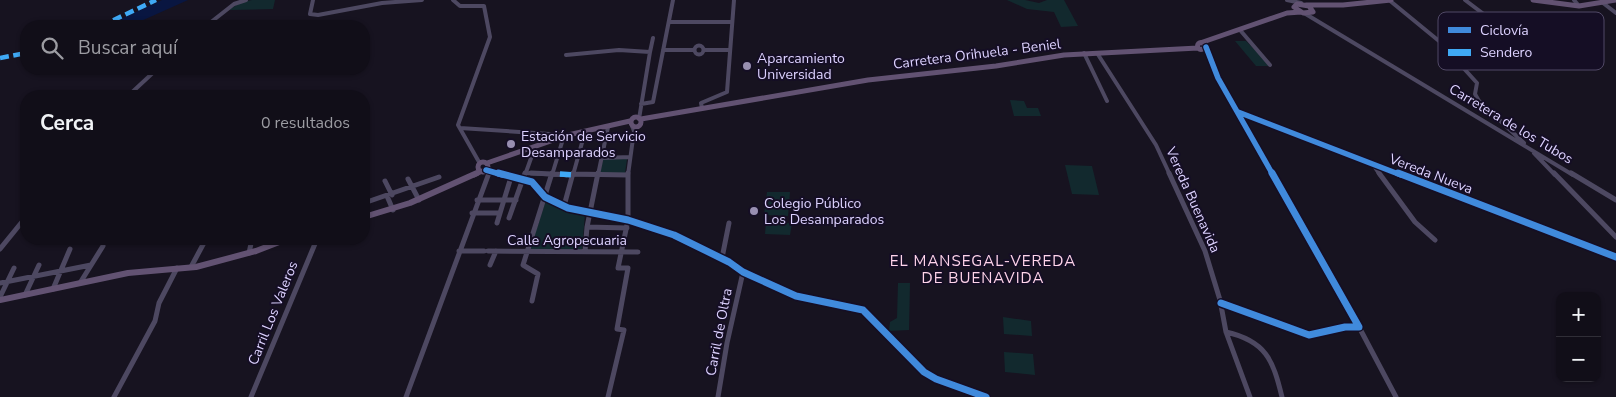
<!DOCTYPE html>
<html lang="es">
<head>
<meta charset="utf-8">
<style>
  :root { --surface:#110e18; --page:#1a1721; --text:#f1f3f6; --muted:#9c9ca2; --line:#302e37 }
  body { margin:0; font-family:"Nunito Sans",sans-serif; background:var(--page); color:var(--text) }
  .controls { position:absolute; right:15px; bottom:15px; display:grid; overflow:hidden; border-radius:10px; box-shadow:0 1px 4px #0004 }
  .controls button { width:45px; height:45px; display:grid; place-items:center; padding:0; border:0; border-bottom:1px solid var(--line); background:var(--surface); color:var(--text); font:25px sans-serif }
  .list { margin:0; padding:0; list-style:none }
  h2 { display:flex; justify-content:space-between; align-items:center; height:65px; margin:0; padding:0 20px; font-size:21px }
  h2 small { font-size:16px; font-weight:400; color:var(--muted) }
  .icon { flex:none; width:28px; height:28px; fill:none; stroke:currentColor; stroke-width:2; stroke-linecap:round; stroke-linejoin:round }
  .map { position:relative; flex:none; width:1616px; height:397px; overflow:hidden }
  .search { position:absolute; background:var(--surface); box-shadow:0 1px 4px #0004; left:20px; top:20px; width:350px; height:55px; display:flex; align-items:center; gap:12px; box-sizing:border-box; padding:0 18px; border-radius:20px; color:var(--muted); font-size:19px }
  .panel { position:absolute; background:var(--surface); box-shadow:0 1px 4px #0004; left:20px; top:90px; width:350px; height:155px; border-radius:20px }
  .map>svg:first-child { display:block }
  .green { fill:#12292e }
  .water { fill:#091641 }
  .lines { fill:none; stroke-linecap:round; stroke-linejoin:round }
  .minor-far1 { stroke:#4d4861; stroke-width:4 }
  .minor { stroke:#4d4861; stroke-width:5 }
  .major-far1 { stroke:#625272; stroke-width:5 }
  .major { stroke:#625272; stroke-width:6 }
  .quiet-far1 { stroke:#3fa9f5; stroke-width:4.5; stroke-dasharray:9 4.5; stroke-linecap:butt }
  .quiet { stroke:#3fa9f5; stroke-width:5.5; stroke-dasharray:11 5.5; stroke-linecap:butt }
  .cycleway-far1-casing { stroke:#150e25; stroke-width:8 }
  .cycleway-casing { stroke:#150e25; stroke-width:10 }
  .cycleway-far1 { stroke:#408adc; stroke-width:5.5 }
  .cycleway { stroke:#408adc; stroke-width:7 }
  .poi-dot { fill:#988fb1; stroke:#150e25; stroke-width:2 }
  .labels { text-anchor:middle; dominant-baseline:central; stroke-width:4; stroke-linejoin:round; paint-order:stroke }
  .street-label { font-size:14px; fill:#ddd2ff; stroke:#150e25 }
  .poi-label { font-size:14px; fill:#ddd2ff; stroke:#150e25; text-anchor:start }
  .neighbourhood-label { font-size:15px; letter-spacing:1px; fill:#ffd4ea; stroke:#150e25 }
  .key { fill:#150e25; stroke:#514966; stroke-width:1 }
  .key-label { font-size:14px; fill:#ddd2ff }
</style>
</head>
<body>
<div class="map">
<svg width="1616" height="397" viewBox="0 0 1616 397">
  <rect width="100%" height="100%" fill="#171320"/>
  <path class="green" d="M252,0H275L273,9L228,10L242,2Z
    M1007,0H1025L1039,3L1047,0H1064L1078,26L1061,27L1054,12L1027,9Z
    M1235,41H1246L1271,66H1256Z
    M1010,100L1024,101L1027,108H1038L1041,116H1014Z
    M603,159H627L625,173H600Z
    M1065,165L1092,166L1099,195L1072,194Z
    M767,192H790L788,216L764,215Z
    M546,200L564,210L585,214L582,249H530Z
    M766,222L792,223L790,235L765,234Z
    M898,283H910L909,330L889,331L890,322L897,318Z
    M1003,317L1031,321L1032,336L1004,334Z
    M1004,352L1033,354L1035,375L1005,372Z"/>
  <path class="water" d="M162,0H188L130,26H106Z"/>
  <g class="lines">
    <path class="minor-far1" d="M313,0L310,14L318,15L382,3L422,0
      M453,0L460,6H484L490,37L458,125L479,162
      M1287,0L1301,3
      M1389,0L1439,41L1477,83L1475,94L1479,101L1524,143
      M1465,0L1510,34
      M1574,0L1579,6
      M1603,3L1616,13
      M1304,13L1573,175
      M669,22H732
      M206,26L234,4L246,0
      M1240,30L1270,65
      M694.5 50a4.5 4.5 0 1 1 9 0a4.5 4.5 0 1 1-9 0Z
      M1206,47L1218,78L1273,175
      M663,50H693
      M705,50H729
      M650,52L653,38
      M1084,53L1107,101
      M1097,53L1156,145L1170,175
      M566,55L619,50L650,52L639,119
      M128,96L157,69
      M641,104L653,102L673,0
      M702,108L701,103L727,92L734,0
      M1238,112L1401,175
      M460,128L565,135
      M1534,153L1555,175
      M602,158L630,157
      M1374,166L1380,175
      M486,170L503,175
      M525,173L561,175
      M573,174L601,175
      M488,175L489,172
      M525,175L535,147
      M552,175L563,139
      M573,175L585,132
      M598,175L608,127
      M628,175L634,131L632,126"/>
    <path class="minor" d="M498,173L532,182L545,197L568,208L628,220L674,235L729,262L743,272L796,296L863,310L924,372L936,379L986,397
      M531,173L573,175
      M1169,173L1205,251L1220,300L1226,332L1250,397
      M1379,173L1415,222L1435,240
      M1398,173L1616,257
      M1554,173L1616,237
      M1571,173L1616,200
      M573,174L628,175
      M408,179L419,200
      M385,181L392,195
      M387,196L393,210
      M477,200H516
      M364,203L439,177
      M564,206L573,173
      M472,213H500
      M509,218L525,173
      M497,223L511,177
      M587,227L627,228
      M0,249L26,217
      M459,251H484
      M488,251L638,252
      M585,251L587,227L598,173
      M249,253L252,239
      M722,258L729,223
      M490,265L496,251
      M191,267L206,239
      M0,283L91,265
      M80,283L103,246
      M53,289L70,249
      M25,295L39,265
      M0,297L14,268
      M532,301L538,274L523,265L552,173
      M1221,303L1309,335L1345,327H1359L1272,173
      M1359,327L1396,397
      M1226,332C1266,341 1273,360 1282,397
      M114,397L155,321L159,303L177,268
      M251,397L317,239
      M406,397L489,173
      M608,397L624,330L617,329L628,268H618L628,220V173
      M718,397L727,343L743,272"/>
    <path class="major-far1" d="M1533,0L1579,6L1616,0
      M1297,4L1309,6L1313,12L1303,13L1294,7Z
      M1306,5H1343L1391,0
      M1197.5 46a3.5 3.5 0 1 1 7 0a3.5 3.5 0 1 1-7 0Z
      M1200,43L1287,13L1301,12
      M631 122a5 5 0 1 1 10 0a5 5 0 1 1-10 0Z
      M641,119L868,80L996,66L1064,55L1198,48
      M478 167a5 5 0 1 1 10 0a5 5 0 1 1-10 0Z
      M487,163L568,135L630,121
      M474,175L482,171"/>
    <path class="major" d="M364,217L410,203L477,173
      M0,300L128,273L196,267L256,251L287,239"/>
    <path class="quiet-far1" d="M101,26L156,0
      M0,58L26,53
      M560,174L567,175"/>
    <path class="quiet" d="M560,174L573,175"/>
    <defs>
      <path id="cycleway-far1" d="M1206,47L1218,78L1273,175
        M1238,112L1401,175
        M486,170L503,175"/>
      <path id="cycleway" d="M498,173L532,182L545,197L568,208L628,220L674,235L729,262L743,272L796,296L863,310L924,372L936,379L986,397
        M1398,173L1616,257
        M1221,303L1309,335L1345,327H1359L1272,173"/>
    </defs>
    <use href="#cycleway-far1" class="cycleway-far1-casing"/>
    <use href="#cycleway" class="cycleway-casing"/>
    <use href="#cycleway-far1" class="cycleway-far1"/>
    <use href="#cycleway" class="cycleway"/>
  </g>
  <g class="poi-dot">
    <circle cx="747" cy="66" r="5"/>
    <circle cx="511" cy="144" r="5"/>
    <circle cx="754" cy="211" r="5"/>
  </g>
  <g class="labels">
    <g class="street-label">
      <text transform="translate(977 54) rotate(-7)">Carretera Orihuela - Beniel</text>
      <text transform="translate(1511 124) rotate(31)">Carretera de los Tubos</text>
      <text transform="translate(1431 174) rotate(21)">Vereda Nueva</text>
      <text transform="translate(1193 200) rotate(66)">Vereda Buenavida</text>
      <text x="567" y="240">Calle Agropecuaria</text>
      <text transform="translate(273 313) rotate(-68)">Carril Los Valeros</text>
      <text transform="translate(719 332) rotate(-79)">Carril de Oltra</text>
    </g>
    <g class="poi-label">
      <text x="757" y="58">Aparcamiento<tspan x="757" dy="16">Universidad</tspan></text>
      <text x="521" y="136">Estación de Servicio<tspan x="521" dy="16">Desamparados</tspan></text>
      <text x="764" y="203">Colegio Público<tspan x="764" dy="16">Los Desamparados</tspan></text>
    </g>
    <g class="neighbourhood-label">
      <text x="983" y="261">EL MANSEGAL-VEREDA<tspan x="983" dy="17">DE BUENAVIDA</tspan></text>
    </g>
  </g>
  <rect x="1438" y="12" width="166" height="58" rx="8" class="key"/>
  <rect x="1448" y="27" width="23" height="6" fill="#408adc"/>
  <rect x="1448" y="49" width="23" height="7" fill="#3fa9f5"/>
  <g class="key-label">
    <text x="1480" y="35">Ciclovía</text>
    <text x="1480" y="57">Sendero</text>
  </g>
</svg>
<div class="controls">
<button>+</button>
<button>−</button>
</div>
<div class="search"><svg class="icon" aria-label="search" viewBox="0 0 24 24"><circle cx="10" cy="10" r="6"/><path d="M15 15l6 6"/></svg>Buscar aquí</div>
<section class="panel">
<h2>Cerca<small>0 resultados</small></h2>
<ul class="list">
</ul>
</section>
</div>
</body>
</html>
